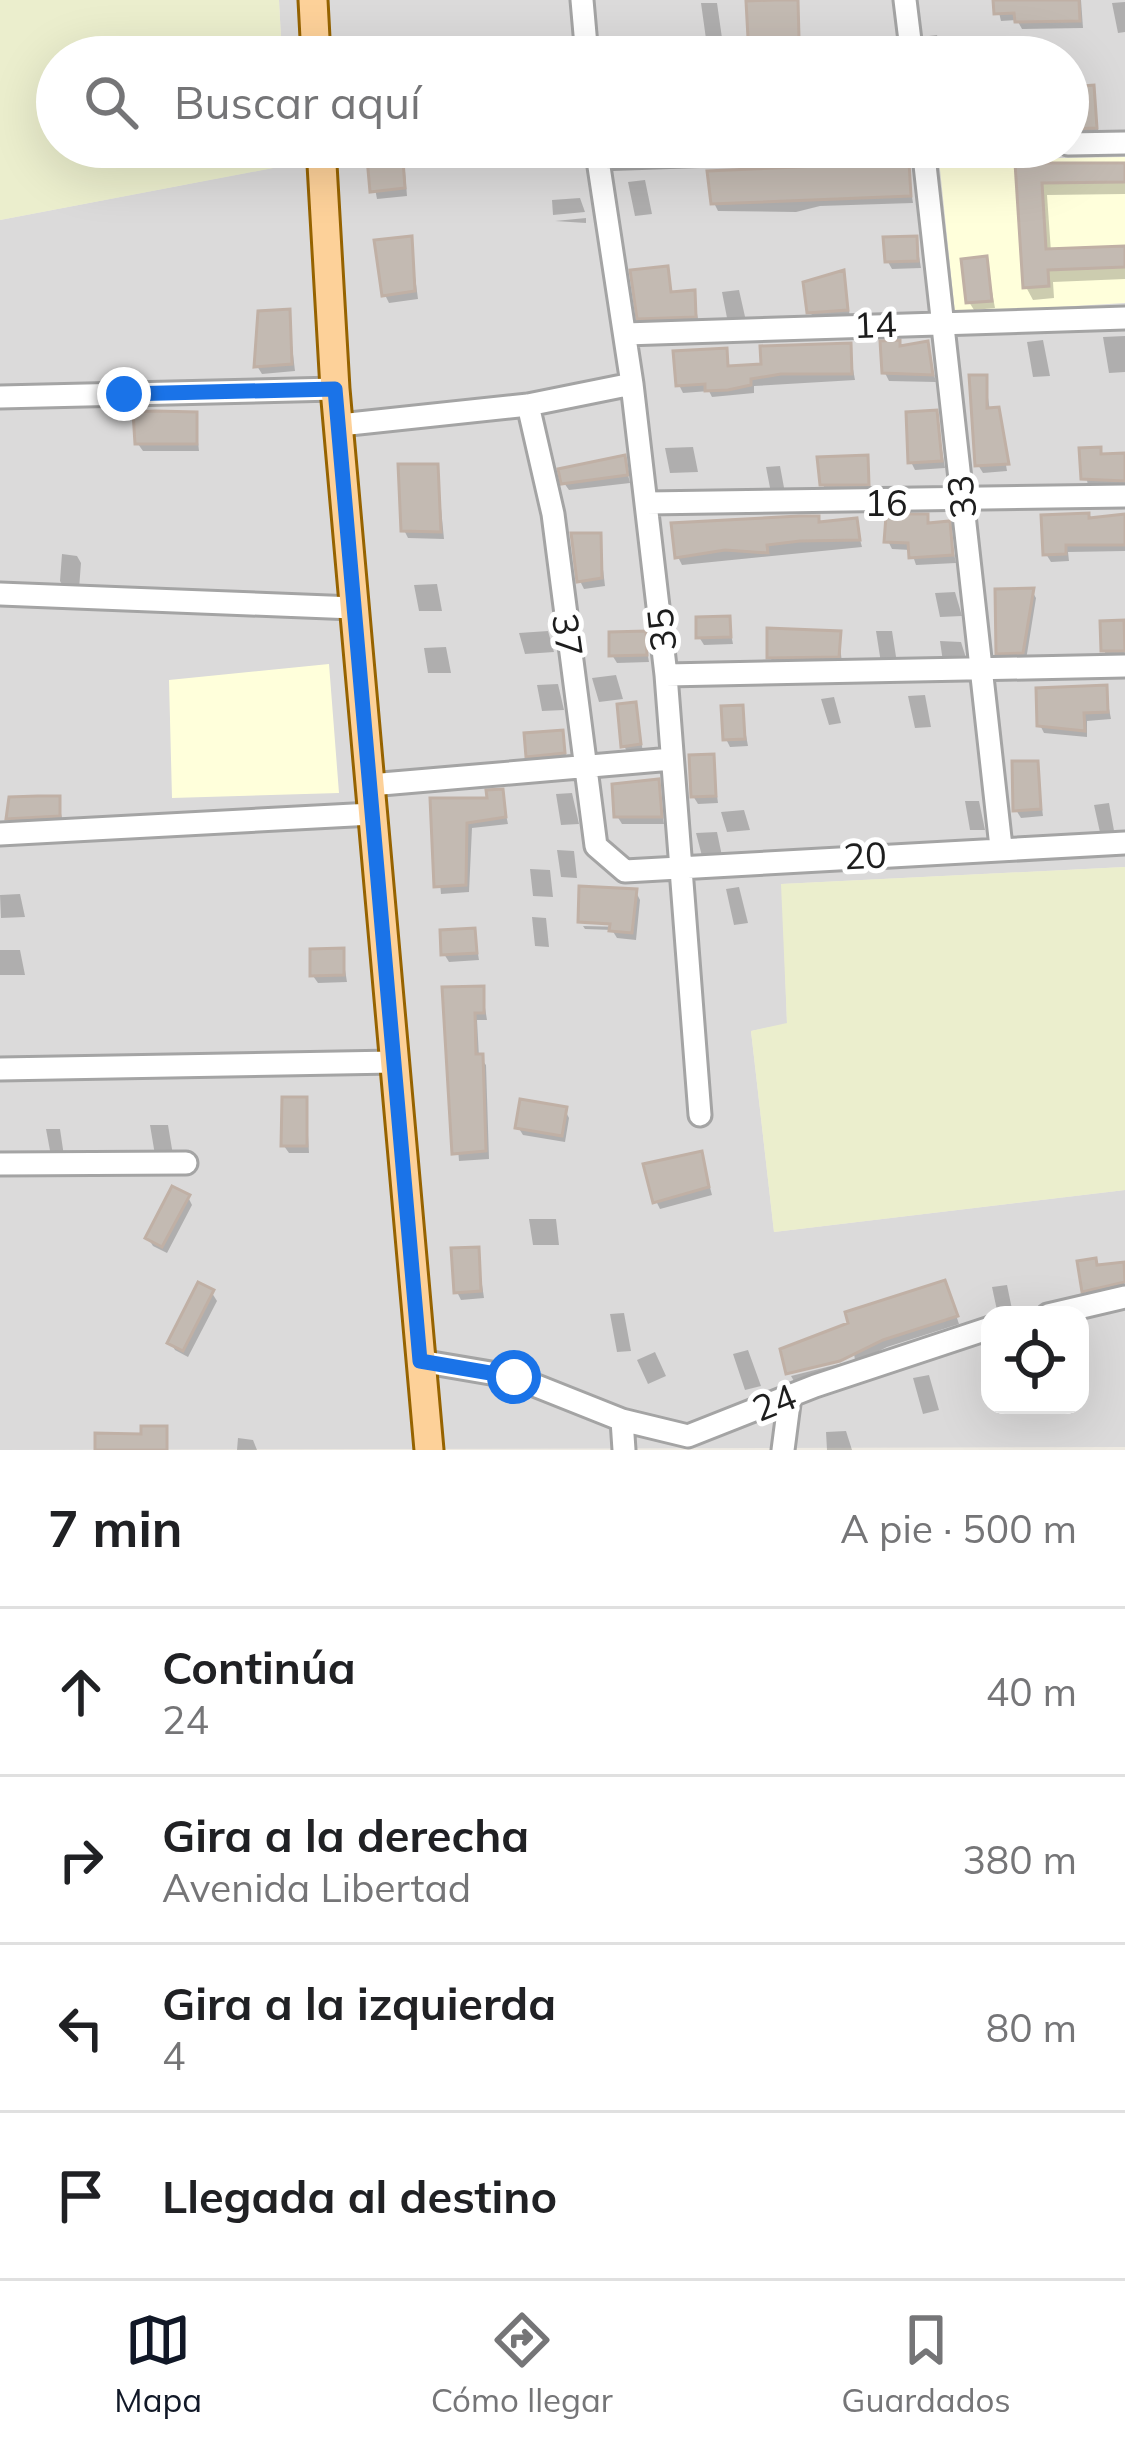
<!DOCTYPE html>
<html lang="es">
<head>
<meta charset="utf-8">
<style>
  :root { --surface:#fff; --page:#f2f2f2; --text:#202124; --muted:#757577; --line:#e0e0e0; --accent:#111827 }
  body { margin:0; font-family:Mulish,sans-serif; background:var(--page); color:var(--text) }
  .controls { position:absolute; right:36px; bottom:36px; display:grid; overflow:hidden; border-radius:24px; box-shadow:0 12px 48px #0002 }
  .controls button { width:108px; height:108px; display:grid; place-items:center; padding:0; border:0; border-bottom:3px solid var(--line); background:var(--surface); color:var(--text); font:60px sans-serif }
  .stop { position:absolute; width:36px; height:36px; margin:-27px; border:9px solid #1a73e8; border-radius:50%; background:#fff }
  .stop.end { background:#1a73e8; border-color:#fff; box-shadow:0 3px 12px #0008 }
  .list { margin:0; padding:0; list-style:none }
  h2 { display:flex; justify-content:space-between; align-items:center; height:156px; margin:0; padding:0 48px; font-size:51px }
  h2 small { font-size:39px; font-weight:400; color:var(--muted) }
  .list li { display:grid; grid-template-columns:78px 1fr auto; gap:36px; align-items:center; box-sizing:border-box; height:168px; padding:0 48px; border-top:3px solid var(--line) }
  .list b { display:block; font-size:45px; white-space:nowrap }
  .list p { margin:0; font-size:39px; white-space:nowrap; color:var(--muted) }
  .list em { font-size:39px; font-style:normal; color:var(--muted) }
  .icon { flex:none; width:66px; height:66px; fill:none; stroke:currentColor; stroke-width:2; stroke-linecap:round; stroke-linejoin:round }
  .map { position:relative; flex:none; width:1125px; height:1450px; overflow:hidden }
  .search { position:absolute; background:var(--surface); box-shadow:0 12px 48px #0002; left:36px; right:36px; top:36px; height:132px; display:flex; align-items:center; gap:30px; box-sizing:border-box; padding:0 42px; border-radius:66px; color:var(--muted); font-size:45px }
  .sheet { height:828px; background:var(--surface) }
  nav { display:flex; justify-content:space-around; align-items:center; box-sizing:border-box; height:168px; border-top:3px solid var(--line); background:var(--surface); font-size:33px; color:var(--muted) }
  nav a { display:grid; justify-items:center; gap:6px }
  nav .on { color:var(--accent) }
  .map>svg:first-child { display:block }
  .residential { fill:#dbdada; fill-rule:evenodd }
  .education { fill:#ffffdb }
  .farmland { fill:#ebeecd }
  .shadow { fill:#0003 }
  .building { fill:#c3bab2; stroke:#c0b0a5; stroke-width:3 }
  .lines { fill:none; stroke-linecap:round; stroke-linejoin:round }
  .minor-casing { stroke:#a4a4a4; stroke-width:27 }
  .major-casing { stroke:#966300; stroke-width:33 }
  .minor { stroke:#fff; stroke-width:21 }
  .major { stroke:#fdd199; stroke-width:27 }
  .route { stroke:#1a73e8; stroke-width:15 }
  .labels { text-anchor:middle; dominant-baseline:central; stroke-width:10; stroke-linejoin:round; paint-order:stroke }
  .street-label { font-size:36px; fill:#1d1d1d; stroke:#fff }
</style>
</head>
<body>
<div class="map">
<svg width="1125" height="1450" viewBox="0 0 1125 1450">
  <rect width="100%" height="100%" fill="#eeeae2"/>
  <path class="residential" d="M279,0H1125V867L782,884L787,1024L751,1031L774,1232L1125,1190V1447L0,1450V220L288,165V147H1068V57H282ZM990,1315H1080V1405H990Z"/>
  <path class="education" d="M1125,157V303L955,313L939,160Z
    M329,664L339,793L172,798L169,680Z"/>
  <path class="farmland" d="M0,0H279L282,57H57V147H288L289,165L0,220Z
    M1125,867V1190L774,1232L751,1031L787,1023L781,884Z"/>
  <path class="shadow" d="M796,0L801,45H755L750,37Z
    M996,0H1081L1083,28L1022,29L1017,20L1001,21Z
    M1125,2V32L1118,33L1112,3Z
    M701,3H717L722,38L706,39Z
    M937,35L942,55L934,56L929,36Z
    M1092,88L1099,136L1068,137V99Z
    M367,147H403L407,196L377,199Z
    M907,165L913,203L820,206L796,212L718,211L714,203Z
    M1125,165V194L1047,195L1051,252L1125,249V279L1053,282L1054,298L1033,300L1026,287L1018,166Z
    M645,180L652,214L635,216L628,182Z
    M580,198L585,212L553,215L552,200Z
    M586,218V223L555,221Z
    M410,239L418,299L389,303L385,295Z
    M916,239L921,268L892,269L888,262Z
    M986,259L995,308L974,310L969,302Z
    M666,270L673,295L693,293L699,324L645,326L640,318Z
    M843,273L850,317L815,320L810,312L827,275Z
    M739,290L746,321L728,323L722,292Z
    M288,312L295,371L262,374L257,366Z
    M1125,336V372L1109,373L1103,337Z
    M1043,340L1050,376L1033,377L1027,342Z
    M926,344L936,382L889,381L885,373L901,348Z
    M849,347L855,380L754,386V393L712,397L709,391L683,393L679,385L725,351L730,369L764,367Z
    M985,378L990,411L998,414L1007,471L983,473L978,465Z
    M936,414L945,468L915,470L911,462Z
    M195,415L199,451H143L138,444Z
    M693,447L698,472L670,473L665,448Z
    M1082,451L1125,456V488L1088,486Z
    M624,458L630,483L569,490L564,483Z
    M867,458L871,492H827L823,485Z
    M780,466L785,493H771L766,467Z
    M437,467L444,539L408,538L404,530Z
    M926,517L931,526L948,524L956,563L916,565L911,550L892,549L888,541Z
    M1125,517V551L1068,552L1069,561L1051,562L1046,554L1089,521Z
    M855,521L862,547L682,565L678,557L674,526Z
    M599,536L605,586L584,589L580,581Z
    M62,554L77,556L81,563L79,589L64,588L60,581Z
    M437,584L442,611H419L414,585Z
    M1032,591L1036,598L1026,660H1004L999,653Z
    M955,592L962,616L940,617L935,593Z
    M728,619L733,644L704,645L699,637Z
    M1122,623L1125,658H1109L1104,651Z
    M548,631L554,652L525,654L519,633Z
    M876,631H892L897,663H881Z
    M644,634L649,662L617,663L612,655Z
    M839,634L842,664L774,665L770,657Z
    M940,641L961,642L967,661L943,662Z
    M446,647L451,673H428L424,648Z
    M616,675L623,699L599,702L592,678Z
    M558,684L564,710L542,711L537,685Z
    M1105,688L1111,719L1087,721V737L1044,733L1040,725Z
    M925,695L931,727L915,728L908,696Z
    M834,697L841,723L829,725L821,699Z
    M635,705L643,752L628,753L624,746Z
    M741,708L748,746L730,747L726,739Z
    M561,733L567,760L533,763L529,756Z
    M712,757L718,803L698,804L693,796Z
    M1036,764L1043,816L1021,818L1016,810Z
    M657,783L664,824H622L617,816Z
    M501,792L508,824L472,828L469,892L441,894L433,801H490Z
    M572,793L579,824L561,825L556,794Z
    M58,799L63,823L14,826L10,818Z
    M965,801H979L985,830H970Z
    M1109,803L1115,836L1101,837L1094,805Z
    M744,810L750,830L727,832L721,812Z
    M717,832L722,856H702L696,833Z
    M557,850L574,851L577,878L561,877Z
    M530,869L550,870L553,897L533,896Z
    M739,887L748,923L734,925L726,889Z
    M636,892L640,900L636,940L617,938L612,930L585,929L583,926L625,927Z
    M20,894L25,917L1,918L0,895Z
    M532,917L546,918L549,947L535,946Z
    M474,931L479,960L449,962L444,954Z
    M0,950H20L25,975H0Z
    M342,951L347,982L318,983L313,976Z
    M482,989L487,1020H477L479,1057L486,1065L489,1159L459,1161L445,990Z
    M306,1100L309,1153H289L284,1146Z
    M565,1110L569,1118L565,1142L523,1135L518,1127Z
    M150,1125H168L173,1155H155Z
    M46,1129H60L64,1156H51Z
    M701,1154L712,1195L660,1209L656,1201Z
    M188,1197L192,1205L167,1253L153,1246L148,1238Z
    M529,1219H556L559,1245H533Z
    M477,1250L484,1298L461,1300L457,1292Z
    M1122,1265L1125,1291L1089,1298L1085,1291L1099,1268Z
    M1007,1285L1013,1314L998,1315L992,1287Z
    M948,1291L959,1324L887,1347L845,1368L794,1381L791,1376L855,1360L854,1354L788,1371Z
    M212,1293L217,1301L188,1357L175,1350L170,1342Z
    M624,1313L631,1351L617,1352L610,1314Z
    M748,1350L761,1386L745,1390L733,1354Z
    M655,1352L666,1376L648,1384L637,1360Z
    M983,1362L990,1363V1395L982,1387Z
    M929,1375L939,1410L923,1414L913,1378Z
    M846,1431L852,1450H827L826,1432Z
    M238,1438L253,1440L257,1450H237Z"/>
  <path class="building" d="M774,0H798L799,38H748L746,1Z
    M993,0H1079L1080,21L1015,22L1014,13L994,14Z
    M1094,85L1097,128L1068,129V87Z
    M366,147H402L405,188L370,192Z
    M909,162L911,196L711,204L707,171Z
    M1015,163H1125V182L1042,183L1046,249L1125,246V267L1048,270L1049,286L1023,288Z
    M412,236L415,291L382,296L374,240Z
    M917,236L918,261L885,262L883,237Z
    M987,256L992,301L966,303L961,259Z
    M668,266L671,292L695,290L696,317L637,319L630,270Z
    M844,270L848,310L807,313L803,282Z
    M290,309L292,364L254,367L258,311Z
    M900,340V346L928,341L933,375L882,373L880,341Z
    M851,343L852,374H781L751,379V385L728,390L705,391V384L676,386L673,351L727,348L728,366L761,364L760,346Z
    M969,375H987V408L999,407L1009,464L975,466Z
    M937,410L942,461L908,463L906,412Z
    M155,411L197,412V444H135L133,412Z
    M1101,447V454L1125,453V481L1081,479L1079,448Z
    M625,455L628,475L561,484L558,469Z
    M868,455L869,485H820L817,457Z
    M398,464H438L441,532L401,531Z
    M1089,513V518L1125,514V545H1066V554L1043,555L1041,515Z
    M907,514H928V523L950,521L953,555L909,558L908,543L884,542L886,516Z
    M799,516H819V522L857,518L860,540L800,541L767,545L768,553L725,550L675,558L671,523Z
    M571,533H601L602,578L577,582Z
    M1034,588L1023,653L996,654L995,589Z
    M730,616L731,637L696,638V617Z
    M1124,620L1125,651H1101L1100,621Z
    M767,628L841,631L839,657L767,658Z
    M646,631L647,655L609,656V632Z
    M1107,685L1108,712L1084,713L1085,731L1037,726L1036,688Z
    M636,702L641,744L621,747L617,704Z
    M743,705L745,739L723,740L721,706Z
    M563,730L565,753L526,757L524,733Z
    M714,754L716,796L691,797L689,755Z
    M1012,761H1038L1041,809L1013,811Z
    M659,779L662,817H614L612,784Z
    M503,789L506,817L467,823L466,885L434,887L430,798H487L486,790Z
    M38,796H60V816L6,819L9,797Z
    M579,886L637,889L632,933L609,931L610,924L578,922Z
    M475,928L477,953L441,955L440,930Z
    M344,948V975L310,976V949Z
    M484,986V1013H475L476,1054H483L486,1151L452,1154L442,987Z
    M282,1097H307V1146H281Z
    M520,1099L567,1107L562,1136L515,1128Z
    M702,1151L709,1187L653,1203L643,1164Z
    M172,1186L190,1195L162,1247L145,1238Z
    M479,1247L481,1291L454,1293L451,1248Z
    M1096,1258L1097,1265L1124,1262L1125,1282L1082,1292L1077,1261Z
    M945,1280L958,1316L883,1340L840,1361L786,1374L780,1349L848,1323L845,1312Z
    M198,1282L214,1290L183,1351L167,1343Z
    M141,1426H167V1450H95V1433L141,1434Z"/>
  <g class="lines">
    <defs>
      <path id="minor" d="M582,0L587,57
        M905,0L912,57
        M1068,144L1125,143
        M596,147L632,384L666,675L700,1115
        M923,147L1001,847
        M598,158L914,147
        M625,334L1125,318
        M0,397L335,389
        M528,405L553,514L596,846L625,871L1125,843
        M340,425L528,405L632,384
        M647,503L1125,496
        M0,594L354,608
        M666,675L1125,666
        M370,785L672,759
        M0,834L372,814
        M0,1069L394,1062
        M0,1164L186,1163
        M1048,1315L1125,1297
        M420,1361L514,1377L622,1420L688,1436L815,1386L990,1328
        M622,1420L624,1450
        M783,1450L790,1396"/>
      <path id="major" d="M313,0L316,57
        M321,147L335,389L429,1450"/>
    </defs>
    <use href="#minor" class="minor-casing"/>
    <use href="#major" class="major-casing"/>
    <use href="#minor" class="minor"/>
    <use href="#major" class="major"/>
  </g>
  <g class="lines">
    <path class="route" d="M124,394L335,389L420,1361L514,1377"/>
  </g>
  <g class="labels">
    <g class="street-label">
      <text transform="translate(875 324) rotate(-2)">14</text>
      <text transform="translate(961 497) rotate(-96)">33</text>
      <text x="886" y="502">16</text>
      <text transform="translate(661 630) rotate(-96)">35</text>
      <text transform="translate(568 635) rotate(82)">37</text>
      <text transform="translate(865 855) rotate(-3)">20</text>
      <text transform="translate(774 1402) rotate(-22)">24</text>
    </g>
  </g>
</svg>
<div class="controls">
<button><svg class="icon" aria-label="locate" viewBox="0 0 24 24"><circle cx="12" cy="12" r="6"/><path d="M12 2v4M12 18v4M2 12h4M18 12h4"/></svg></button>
</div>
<div class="stop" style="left:514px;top:1377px"></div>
<div class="stop end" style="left:124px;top:394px"></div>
<div class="search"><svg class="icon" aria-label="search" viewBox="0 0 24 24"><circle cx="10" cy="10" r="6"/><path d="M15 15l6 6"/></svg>Buscar aquí</div>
</div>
<section class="sheet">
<h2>7 min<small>A pie · 500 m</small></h2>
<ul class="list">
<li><svg class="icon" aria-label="ahead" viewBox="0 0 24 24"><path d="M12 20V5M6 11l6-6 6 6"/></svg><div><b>Continúa</b><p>24</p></div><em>40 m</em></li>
<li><svg class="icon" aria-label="right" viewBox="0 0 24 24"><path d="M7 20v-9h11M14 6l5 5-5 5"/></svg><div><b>Gira a la derecha</b><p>Avenida Libertad</p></div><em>380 m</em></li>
<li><svg class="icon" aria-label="left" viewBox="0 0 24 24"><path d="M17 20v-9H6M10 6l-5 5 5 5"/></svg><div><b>Gira a la izquierda</b><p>4</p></div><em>80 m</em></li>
<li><svg class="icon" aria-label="arrive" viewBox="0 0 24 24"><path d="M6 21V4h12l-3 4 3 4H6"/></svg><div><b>Llegada al destino</b></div></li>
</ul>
</section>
<nav>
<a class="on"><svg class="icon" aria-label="map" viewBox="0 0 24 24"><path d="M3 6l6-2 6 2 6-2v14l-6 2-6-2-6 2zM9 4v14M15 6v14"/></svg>Mapa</a>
<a><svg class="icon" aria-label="directions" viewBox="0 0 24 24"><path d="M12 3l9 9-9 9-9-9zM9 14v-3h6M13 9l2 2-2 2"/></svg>Cómo llegar</a>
<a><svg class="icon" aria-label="saved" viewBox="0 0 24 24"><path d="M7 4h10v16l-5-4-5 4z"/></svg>Guardados</a>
</nav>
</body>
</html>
